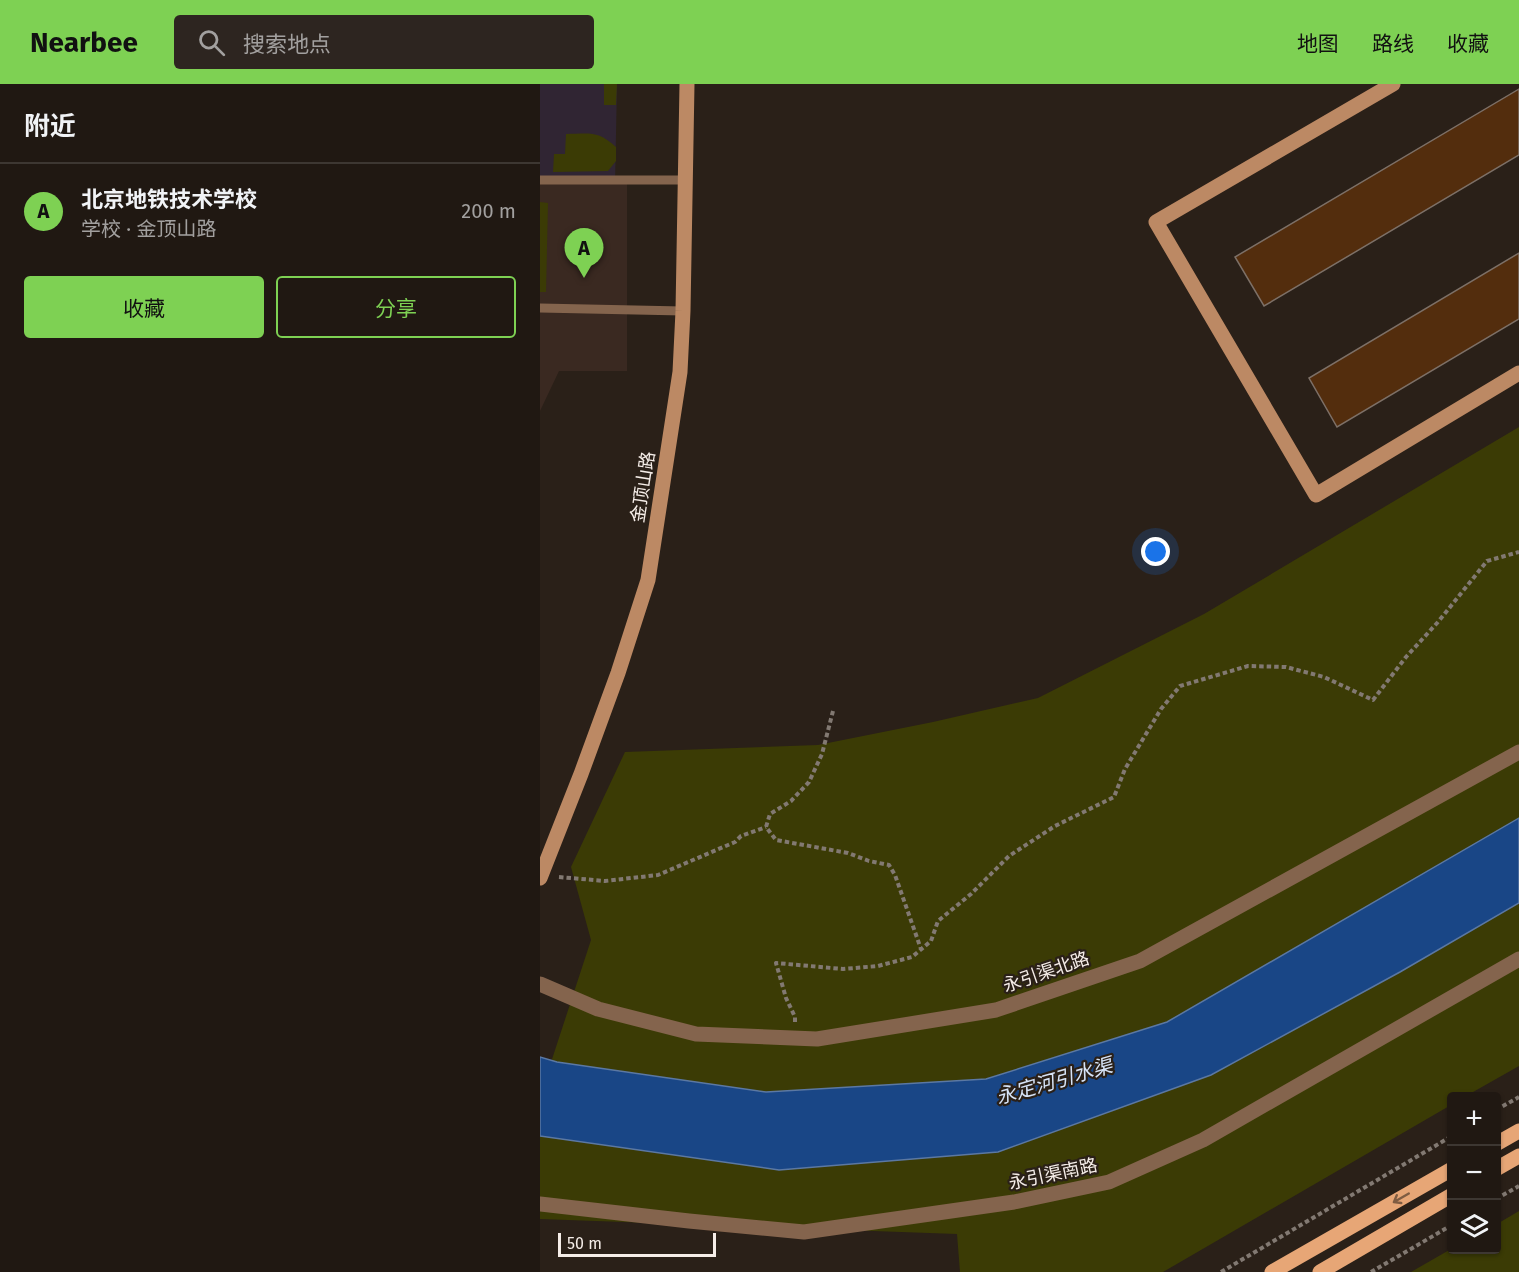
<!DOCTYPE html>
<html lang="zh">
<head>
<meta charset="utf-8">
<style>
  :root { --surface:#201812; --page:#2d2520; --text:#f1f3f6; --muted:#a2a09f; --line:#3d3732; --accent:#7ed153 }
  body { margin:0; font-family:"Fira Sans","Noto Sans SC",sans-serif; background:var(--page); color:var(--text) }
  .controls { position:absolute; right:18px; bottom:18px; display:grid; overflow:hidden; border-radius:6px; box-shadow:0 2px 4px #0004 }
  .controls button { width:54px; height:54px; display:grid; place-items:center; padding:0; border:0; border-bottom:2px solid var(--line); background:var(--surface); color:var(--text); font:30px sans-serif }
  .scale { position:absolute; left:18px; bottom:15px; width:158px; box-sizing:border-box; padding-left:6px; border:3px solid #f5ede8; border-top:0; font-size:16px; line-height:21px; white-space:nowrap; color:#f5ede8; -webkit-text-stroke:4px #2a2018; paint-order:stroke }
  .you { position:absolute; left:616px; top:468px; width:21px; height:21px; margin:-15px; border:4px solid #fff; border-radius:50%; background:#1a73e8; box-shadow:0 0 0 9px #1a73e833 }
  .badge { display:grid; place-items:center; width:39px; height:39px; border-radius:50%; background:var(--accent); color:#111; font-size:20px; font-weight:700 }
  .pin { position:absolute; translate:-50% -50px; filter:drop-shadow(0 2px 3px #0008) }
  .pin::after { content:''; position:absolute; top:32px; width:21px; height:18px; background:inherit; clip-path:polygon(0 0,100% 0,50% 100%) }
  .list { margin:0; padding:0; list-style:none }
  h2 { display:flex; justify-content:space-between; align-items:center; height:78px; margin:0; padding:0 24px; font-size:26px }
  h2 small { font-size:20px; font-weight:400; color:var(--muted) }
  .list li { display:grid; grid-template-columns:39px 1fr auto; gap:18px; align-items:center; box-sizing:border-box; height:96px; padding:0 24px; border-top:2px solid var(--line) }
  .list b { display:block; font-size:22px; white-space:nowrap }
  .list p { margin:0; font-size:20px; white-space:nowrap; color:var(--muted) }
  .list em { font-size:20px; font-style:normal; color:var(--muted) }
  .actions { display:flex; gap:12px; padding:18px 24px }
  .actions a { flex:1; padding:14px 0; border:2px solid var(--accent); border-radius:6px; text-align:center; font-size:21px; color:var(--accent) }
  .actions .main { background:var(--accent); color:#111 }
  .icon { flex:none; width:33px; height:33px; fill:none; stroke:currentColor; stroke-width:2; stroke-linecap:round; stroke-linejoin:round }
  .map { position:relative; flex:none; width:979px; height:1188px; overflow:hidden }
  header { display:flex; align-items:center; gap:36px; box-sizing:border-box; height:84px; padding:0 30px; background:var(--accent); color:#111 }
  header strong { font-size:28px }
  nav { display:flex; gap:33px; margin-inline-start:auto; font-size:21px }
  .search { width:420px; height:54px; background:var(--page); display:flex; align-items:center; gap:15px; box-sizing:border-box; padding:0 21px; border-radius:6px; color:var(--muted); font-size:22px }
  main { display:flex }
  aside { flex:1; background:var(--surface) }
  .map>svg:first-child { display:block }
  .industrial { fill:#302533 }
  .education { fill:#3a2921 }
  .green { fill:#3b3b05 }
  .water { fill:#194686; stroke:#5b78a3; stroke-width:1.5 }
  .building { fill:#532d0d; stroke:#7d7067; stroke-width:1.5 }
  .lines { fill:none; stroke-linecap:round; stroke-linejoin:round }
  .path { stroke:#827972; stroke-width:4; stroke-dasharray:4.5 3; stroke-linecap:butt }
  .lane { stroke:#84644d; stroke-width:9 }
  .street { stroke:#84644d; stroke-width:15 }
  .secondary { stroke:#bc8964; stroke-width:15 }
  .primary { stroke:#e7a676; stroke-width:15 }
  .oneway { stroke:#7f5c42 }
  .labels { text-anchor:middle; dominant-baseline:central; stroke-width:4.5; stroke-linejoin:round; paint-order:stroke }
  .street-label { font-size:18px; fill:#f5ede8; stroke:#2a2018 }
  .water-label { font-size:20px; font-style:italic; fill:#d7e4f8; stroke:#2a2018 }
</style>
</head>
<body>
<header>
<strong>Nearbee</strong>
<div class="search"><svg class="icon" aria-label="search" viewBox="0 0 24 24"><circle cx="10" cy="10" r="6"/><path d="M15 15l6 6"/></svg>搜索地点</div>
<nav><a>地图</a><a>路线</a><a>收藏</a></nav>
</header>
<main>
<aside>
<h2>附近<small></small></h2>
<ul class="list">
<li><span class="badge">A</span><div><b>北京地铁技术学校</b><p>学校 · 金顶山路</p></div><em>200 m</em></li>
</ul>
<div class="actions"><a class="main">收藏</a><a>分享</a></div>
</aside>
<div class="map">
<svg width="979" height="1188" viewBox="0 0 979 1188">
  <rect width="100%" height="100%" fill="#2a2018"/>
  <path class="industrial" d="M0,0H77L75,100H0Z"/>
  <path class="education" d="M0,100H87V287H19L0,327Z"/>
  <path class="green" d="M64,0H77L76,21H64Z
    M26,50C50,50 57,46 76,63V77L68,87L13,88L14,70H25Z
    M0,118L8,119L6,208H0Z
    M979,343V982L926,1012H912L911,1021L623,1188H420L417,1150L0,1135V1012L51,856L31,783L85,668L278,661L393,638L498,614L664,530Z
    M979,1127V1188H871L911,1165L956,1166L957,1140Z"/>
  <path class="water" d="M979,734V819L860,888L671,991L458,1068L239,1086L0,1052V973L17,978L226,1008L446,995L627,938Z"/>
  <path class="building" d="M979,5V71L724,222L695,173Z
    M979,169V235L797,343L769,294Z"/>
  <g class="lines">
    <path class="path" d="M293,627L282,670L269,698L251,717L230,730L226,743L236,756L308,769L329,777L349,781L355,791L381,865
      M19,793L65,797L118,791L195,758L201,752L226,743
      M255,938V933L246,914L236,879L303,885L338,882L372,873L391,857L398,837L431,810L469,772L515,742L574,713L585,685L621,625L640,602L708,582L746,583L784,593L833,616L866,573L898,538L947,477L979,468
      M956,1026L979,1013
      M956,1115L979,1102
      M681,1188L912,1052
      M831,1188L912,1141"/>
    <path class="lane" d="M0,96H145
      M0,224L143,227"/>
    <path class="street" d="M0,900L58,925L156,950L277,955L456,926L600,877L979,668
      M0,1120L149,1137L264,1148L474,1118L569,1098L663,1056L979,875"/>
    <path class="secondary" d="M853,0L616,138L776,411L979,289
      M0,794L41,690L78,589L108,496L140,288L143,227L147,0"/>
    <path class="primary" d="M956,1060L979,1047
      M956,1085L979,1072
      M732,1188L912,1085
      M780,1188L912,1111"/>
  </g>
  <defs><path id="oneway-shaft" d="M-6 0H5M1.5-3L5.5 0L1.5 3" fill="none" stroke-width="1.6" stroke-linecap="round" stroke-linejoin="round" transform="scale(1.5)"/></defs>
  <use class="oneway" href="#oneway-shaft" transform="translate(861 1114) rotate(150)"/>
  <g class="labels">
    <g class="street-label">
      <text transform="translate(103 403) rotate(-81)">金顶山路</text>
      <text transform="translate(506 888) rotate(-19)">永引渠北路</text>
      <text transform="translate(513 1090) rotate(-12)">永引渠南路</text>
    </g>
    <g class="water-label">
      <text transform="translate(514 997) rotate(-16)">永定河引水渠</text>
    </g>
  </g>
</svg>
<div class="controls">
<button>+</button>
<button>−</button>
<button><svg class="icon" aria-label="layers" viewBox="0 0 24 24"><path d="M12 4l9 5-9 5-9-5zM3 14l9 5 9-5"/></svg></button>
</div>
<div class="scale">50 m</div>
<div class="you"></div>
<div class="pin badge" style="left:44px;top:194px">A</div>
</div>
</main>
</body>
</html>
